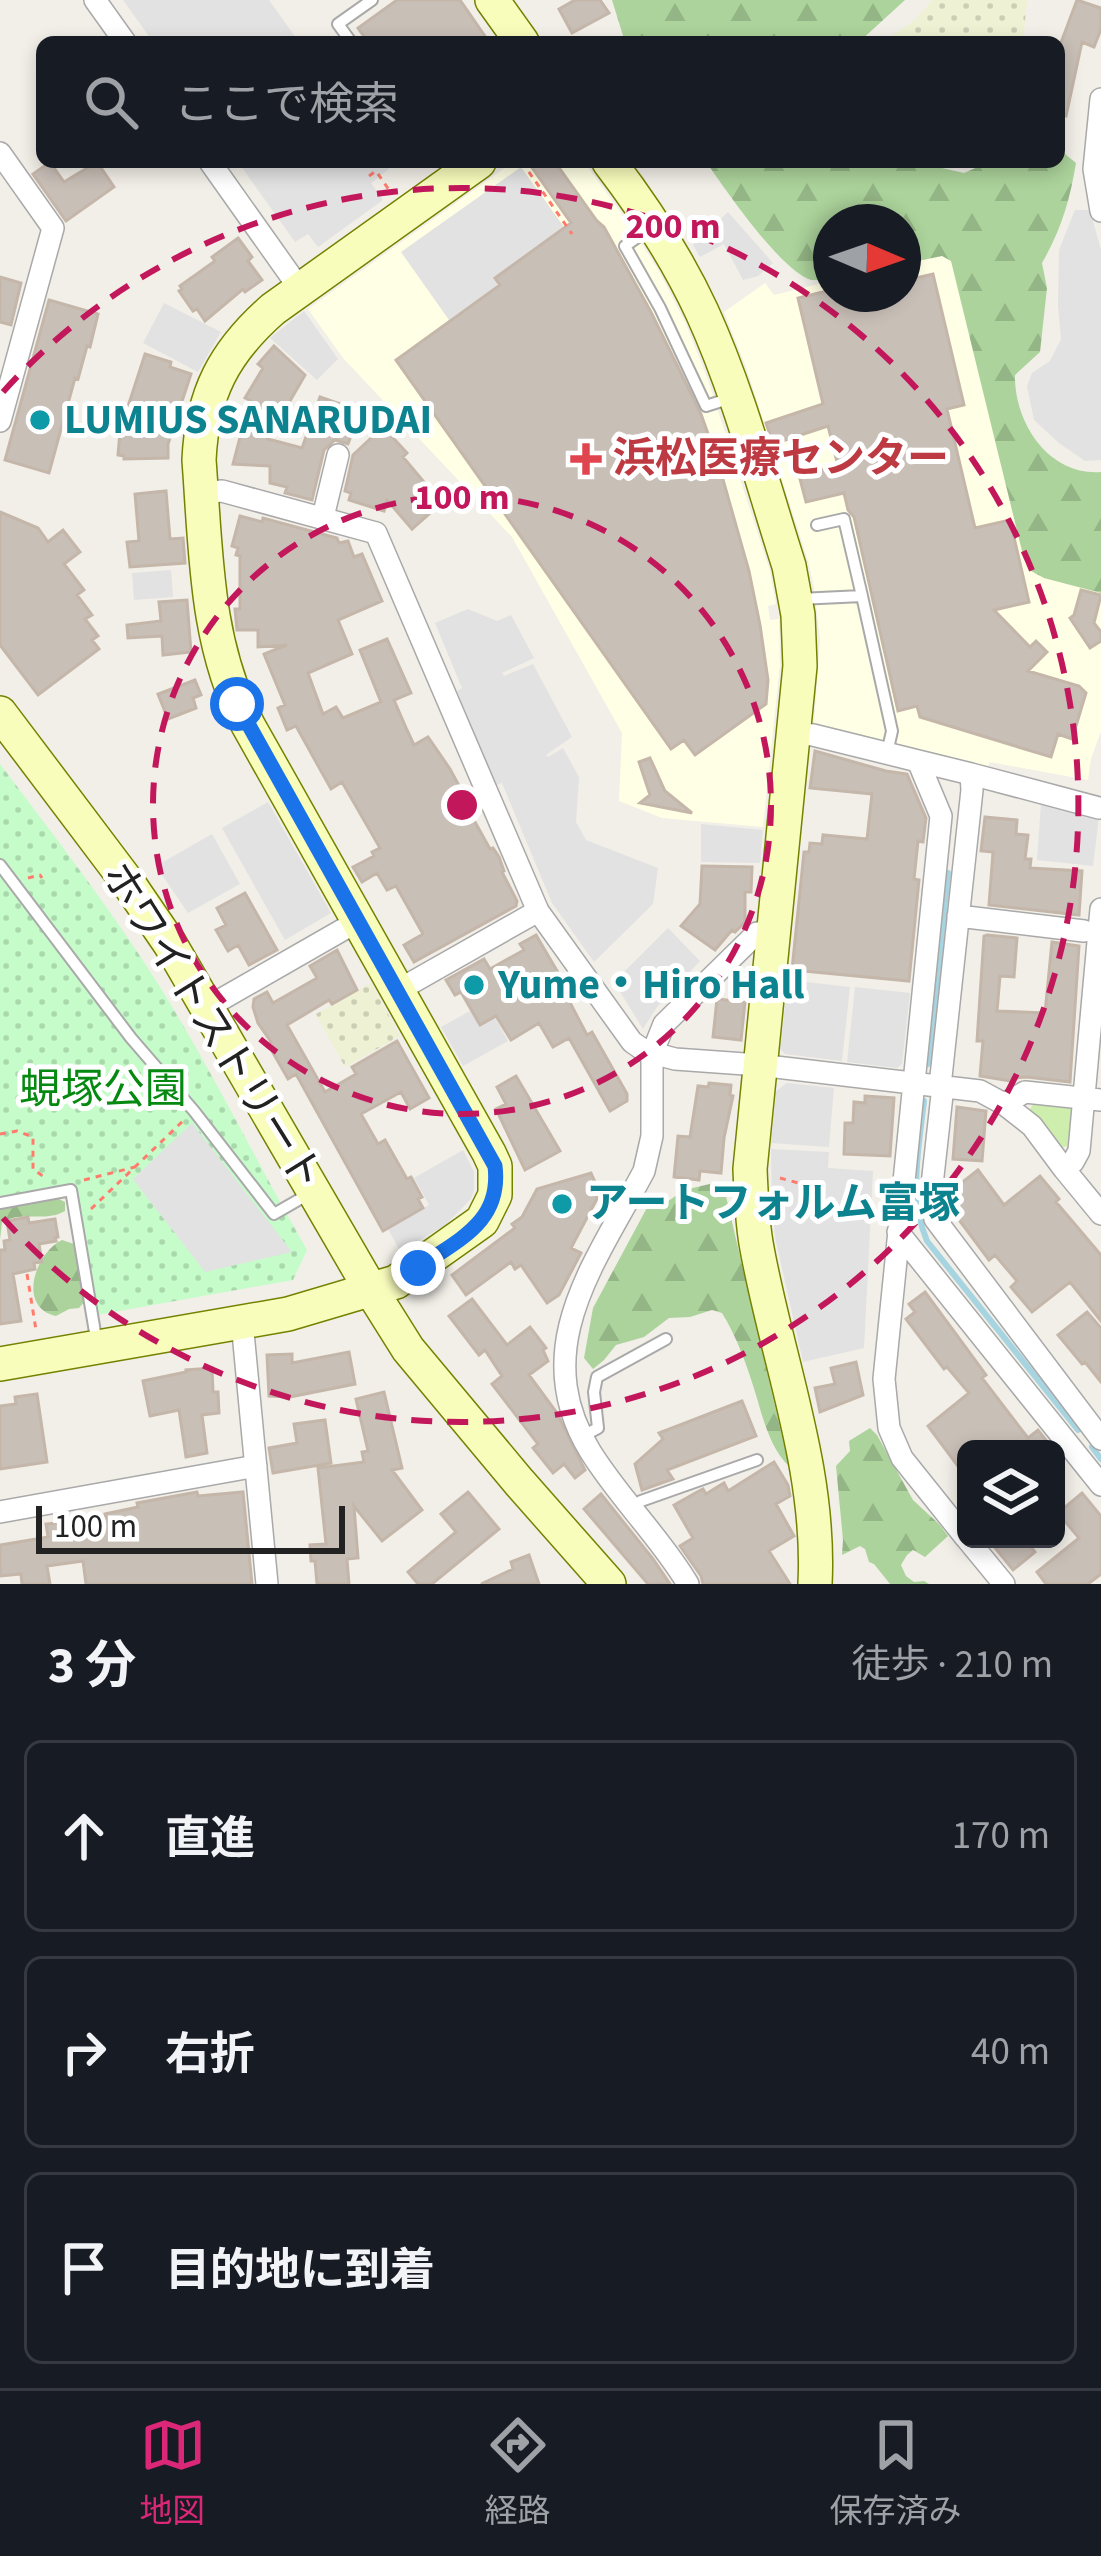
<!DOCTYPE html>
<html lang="ja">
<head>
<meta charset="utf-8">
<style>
  :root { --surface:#171b24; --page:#242831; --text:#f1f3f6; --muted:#9ea1a6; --line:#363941; --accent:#db2777 }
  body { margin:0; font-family:"Source Sans 3","Noto Sans JP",sans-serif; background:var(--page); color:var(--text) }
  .controls { position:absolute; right:36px; bottom:36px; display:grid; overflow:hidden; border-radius:18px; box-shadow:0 6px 18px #0003 }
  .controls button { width:108px; height:108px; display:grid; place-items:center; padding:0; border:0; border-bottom:3px solid var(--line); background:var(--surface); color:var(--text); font:60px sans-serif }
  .compass { position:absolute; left:813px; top:204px; width:108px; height:108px; border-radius:50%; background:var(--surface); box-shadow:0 6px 18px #0003; rotate:92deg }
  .scale { position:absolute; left:36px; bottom:30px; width:309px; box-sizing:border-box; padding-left:12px; border:6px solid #222; border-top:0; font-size:33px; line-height:42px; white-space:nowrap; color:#222; -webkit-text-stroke:9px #fff; paint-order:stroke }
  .stop { position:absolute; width:36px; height:36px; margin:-27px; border:9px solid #1a73e8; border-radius:50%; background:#fff }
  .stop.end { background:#1a73e8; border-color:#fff; box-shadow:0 3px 12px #0008 }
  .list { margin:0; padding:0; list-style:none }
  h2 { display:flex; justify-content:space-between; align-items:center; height:156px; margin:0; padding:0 48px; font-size:51px }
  h2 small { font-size:39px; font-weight:400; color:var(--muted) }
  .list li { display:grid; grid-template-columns:78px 1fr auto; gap:36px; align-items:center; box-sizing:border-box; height:192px; margin:0 24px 24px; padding:0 24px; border:3px solid var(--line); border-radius:18px }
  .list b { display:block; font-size:45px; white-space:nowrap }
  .list em { font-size:39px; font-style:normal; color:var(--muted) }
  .icon { flex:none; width:66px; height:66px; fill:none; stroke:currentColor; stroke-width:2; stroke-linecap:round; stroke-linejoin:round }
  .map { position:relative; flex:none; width:1101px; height:1584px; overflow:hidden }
  .search { position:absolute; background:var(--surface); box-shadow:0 6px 18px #0003; left:36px; right:36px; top:36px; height:132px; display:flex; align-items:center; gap:30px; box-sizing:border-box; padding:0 42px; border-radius:18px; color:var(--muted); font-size:45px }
  .sheet { height:804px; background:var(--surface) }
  nav { display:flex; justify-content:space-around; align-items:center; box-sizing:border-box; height:168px; border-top:3px solid var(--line); background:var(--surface); font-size:33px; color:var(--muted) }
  nav a { display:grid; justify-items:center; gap:6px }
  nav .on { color:var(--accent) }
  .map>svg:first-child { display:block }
  .education { fill:#ffffe5 }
  .farmland { fill:url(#farmland-dots) }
  .grass { fill:#cdeead }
  .forest { fill:url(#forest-firs) }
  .park { fill:url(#park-dots) }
  .parking { fill:#e2e2e2 }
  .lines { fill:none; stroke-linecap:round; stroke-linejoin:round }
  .stream { stroke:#a7d4e1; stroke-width:6 }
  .building { fill:#c8bfb7; stroke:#c5b6aa; stroke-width:3 }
  .lane-casing { stroke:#a9a9a9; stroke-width:14 }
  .street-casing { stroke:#a9a9a9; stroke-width:24 }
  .secondary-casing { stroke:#748200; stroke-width:36 }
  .path { stroke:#ff7c6d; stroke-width:3; stroke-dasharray:6 6; stroke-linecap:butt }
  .lane { stroke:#fff; stroke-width:10 }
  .street { stroke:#fff; stroke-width:21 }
  .secondary { stroke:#f9fdbc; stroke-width:33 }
  .route { stroke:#1a73e8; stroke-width:15 }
  .ring { fill:none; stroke:#c2185b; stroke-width:6; stroke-dasharray:21 15 }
  .culture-dot { fill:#0f9aa8; stroke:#fff; stroke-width:4.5 }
  .health-dot { fill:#e0444e; stroke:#fff; stroke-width:4.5 }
  .labels { text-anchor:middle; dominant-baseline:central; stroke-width:10; stroke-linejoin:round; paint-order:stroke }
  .culture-label { font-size:42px; font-weight:bold; fill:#0d838f; stroke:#fff; text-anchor:start }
  .health-label { font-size:42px; font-weight:bold; fill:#be3a42; stroke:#fff; text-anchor:start }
  .street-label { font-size:42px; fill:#222; stroke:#fff }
  .park-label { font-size:42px; fill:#068911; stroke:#fff }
  .centre { fill:#c2185b; stroke:#fff; stroke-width:6 }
  .ring-label { font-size:36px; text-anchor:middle; font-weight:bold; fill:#c2185b; stroke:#fff; stroke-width:10; stroke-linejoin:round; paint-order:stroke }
</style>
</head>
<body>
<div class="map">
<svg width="1101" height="1584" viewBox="0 0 1101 1584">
  <defs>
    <pattern id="farmland-dots" width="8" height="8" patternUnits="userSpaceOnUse" patternTransform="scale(3)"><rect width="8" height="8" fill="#eff1d4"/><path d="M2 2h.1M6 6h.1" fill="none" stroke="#cdceb6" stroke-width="1.8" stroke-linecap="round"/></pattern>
    <pattern id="forest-firs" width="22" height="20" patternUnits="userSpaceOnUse" patternTransform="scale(3)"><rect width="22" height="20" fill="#acd39b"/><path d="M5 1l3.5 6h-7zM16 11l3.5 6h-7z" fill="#94b585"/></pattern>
    <pattern id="park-dots" width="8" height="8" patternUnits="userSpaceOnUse" patternTransform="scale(3)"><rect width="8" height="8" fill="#c5fcca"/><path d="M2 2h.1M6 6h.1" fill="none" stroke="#a9d8ad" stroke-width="1.8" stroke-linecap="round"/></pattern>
  </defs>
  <rect width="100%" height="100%" fill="#f2efe8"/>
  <path class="education" d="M513,162H584L627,221L659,271L686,324L708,380L770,571L776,604L768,606L770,620L779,619L780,665L763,827L662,818L619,801L622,733L512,537L343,358L308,309Z
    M943,256L951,261L955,270L1044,578L1101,593V731L1091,759L1088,780L990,762L988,766L814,723L820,640L814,587L808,561L746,367L724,312L765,283L774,295L831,281V294H903V264Z"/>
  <path class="farmland" d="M932,0H1027L1023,42H882L916,19Z
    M371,983L400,1036L345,1067L316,1014Z"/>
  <path class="grass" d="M1033,1104L1072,1107L1069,1146L1059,1148L1028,1113Z"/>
  <path class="forest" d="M612,0H905L859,42H625Z
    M1059,149L1076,163C1070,200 1061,230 1042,263L1047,288L1040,352L1015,375C1014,422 1048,476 1101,472V593L1044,578L1031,571L1023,555L951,261L942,256L903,264V222H831V281C829,281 813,280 811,280C780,270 726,190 706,162H916L964,173L989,162H1059Z
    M714,1183L725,1192L789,1466C771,1450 763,1419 756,1395C748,1368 737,1337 722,1313L712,1310L690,1317L669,1318L644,1337L616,1345L604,1360L593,1369L584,1358L593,1308L649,1204L655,1200L667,1202L684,1190Z
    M55,1197L65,1202V1211C44,1223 23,1210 2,1222L0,1240V1207Z
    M62,1240L74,1244L76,1249L85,1301L79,1308L69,1309L56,1316C16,1307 36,1252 62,1240Z
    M870,1428L877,1435L913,1500L939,1524L948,1536L925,1557L913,1550L907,1555L901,1565L906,1576L914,1582L924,1581L929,1584H890L874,1564L869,1562L865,1549L860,1546L842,1555L843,1540L836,1466L850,1451L849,1441Z"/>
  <path class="park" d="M0,764C55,837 111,909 160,987C213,1072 257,1163 307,1250L293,1280L97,1315L75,1190L0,1198Z"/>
  <path class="parking" d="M123,0H269L299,42H153Z
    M238,162H384L389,169L371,183L383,200L318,247L308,234L295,242Z
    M521,167L569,234L449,320L401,252Z
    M1075,210H1090L1101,250V460L1085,461L1059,443L1034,420L1027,386L1032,373L1050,361L1061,339L1058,306L1059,250Z
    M728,212L773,263L758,276L743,280L724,244L700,257L693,245Z
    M164,303L221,332L198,372L143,343Z
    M304,311L338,359L317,380L270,338Z
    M171,570L173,597L134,600L132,573Z
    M468,609L497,621L511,615L534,658L502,673L504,676L533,664L572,737L546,755L548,757L563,748L579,777L576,822L586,840L658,868L653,904L594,962L552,903L502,783L496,785L457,691L462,688L435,623Z
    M268,802L331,913L285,940L222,828Z
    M1041,803L1099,817L1093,866L1037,860Z
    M701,824L763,830L760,863L701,862Z
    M212,834L240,884L188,913L156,866Z
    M668,928L700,961L657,1007L643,1029L614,982Z
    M788,980L850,987L842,1061L785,1054L780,1049Z
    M855,987L910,993L902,1064L897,1068L847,1062Z
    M470,1011L479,1026L495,1018L508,1041L463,1066L441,1027Z
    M787,1083L834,1088L829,1147L771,1143L776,1091Z
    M192,1123L292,1252L205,1272L139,1187L133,1179Z
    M771,1149L829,1152L828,1168L873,1171L864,1348L803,1362L775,1237L772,1203Z
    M463,1150L474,1172V1190L471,1199L444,1226L400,1251L388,1229L429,1205L414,1178Z"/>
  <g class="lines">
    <path class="stream" d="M928,1064L948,873
      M924,1101C919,1147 908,1197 927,1241L1078,1430
      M1092,1447L1101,1459"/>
  </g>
  <path class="building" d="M397,0H460L489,42H368L358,28Z
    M575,0H600L609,13L572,33L559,9Z
    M1077,0L1101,8V29L1094,47L1082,42L1066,116L1059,115V48Z
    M50,162L64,182L97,162L114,187L66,221L33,174Z
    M528,162H555L597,221L604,227L651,312L701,414L711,442L727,436L733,457L718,462L749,571L760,625L768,680L766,704L695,755L684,740L671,749L396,360L500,285L495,278L571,223Z
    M238,238L252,257L248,261L262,280L245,292L243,289L205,321L197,309L193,311L179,291L182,289L180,286L215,261L212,257Z
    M933,274L964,405L947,409L975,528L1010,520L1029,602L994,610L1030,647L1036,641L1047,652L1028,671L1079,686L1086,693L1072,739L1058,734L1051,757L920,717L917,706L898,711L854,517L848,510L844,493L806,502L799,475L838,466L828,426L773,444L766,423L823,404L798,298L831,290V294H903V281Z
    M0,277L21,283L11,325L0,322Z
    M49,300L98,314L90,347L87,346L78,379L75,378L49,473L5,460Z
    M274,346L305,375L268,439L302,448L320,397L360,411L348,444L335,440L324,450L312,500L285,493L287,487L270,483V466L233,464L244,422L240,420L251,401L245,398L263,368L258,364Z
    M145,354L171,362L170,367L191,374L168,444V458L124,459V456L118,455L120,431Z
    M383,427L407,453L403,457L439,500L427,511L429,514L412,529L387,500L384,511L349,500L351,493L345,491L353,455Z
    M166,491L170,539L183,538L185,563L130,567L127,542L139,541L135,494Z
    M0,512L38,528L48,542L63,530L80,552L64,564L84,590L77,595L92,615L85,619L98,636L92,640L99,649L38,695L0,645Z
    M240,516L262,522L263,518L337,538L339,543L348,541L354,557L362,554L382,601L338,620L352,654L308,673L323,714L336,707L343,718L381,702L360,650L387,639L411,693L394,700L407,730L414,745L428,737L450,769L463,793L460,795L490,849L493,848L499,857L504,871L502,872L517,901L516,906L414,962L404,945L423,934L396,886L387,890L377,873L362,882L353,867L374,856L372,852L380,848L342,782L331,789L296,726L287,730L278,708L285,705L264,654L287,645L258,647V630H237L235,609H240V556L236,555L238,548L232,546Z
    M1081,590L1101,595L1094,623L1101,632V641L1090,648L1070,618L1074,615Z
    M187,600L191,652L163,655L162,636L128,638L127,625L161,621L159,602Z
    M195,680L201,695L193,698L196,708L168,719L158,694Z
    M815,751L886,771L907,774L926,818L923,842L918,841L914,879L919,880L909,981L792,970L804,852H809L810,843L822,844L823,835L867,839L872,794L810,788Z
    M650,758L665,791L692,813L640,803L650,795L639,762Z
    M985,817L1017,820L1016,834L1028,835L1025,859H1031L1030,868L1082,871L1079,915L989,905L993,852L981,851Z
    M702,866L752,867L751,892H745V922L735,932L732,930L715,950L681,926L700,904Z
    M245,893L277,950L249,965L238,945L228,951L216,930L226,925L217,908Z
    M536,935L570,993L566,995L587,1035L592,1032L627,1094V1101L610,1111L569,1038L553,1047L539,1023L511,1040L496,1016L480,1025L461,992L455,995L446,980L484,959L490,969L524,950L520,944Z
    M987,935L1017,938L1014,977L1000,976L997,1011L1045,1013L1052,942L1079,946L1070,1082L1027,1077L1012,1078L1011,1081L980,1076L983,1041H977L984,936Z
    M337,950L357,990L332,1004L329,1000L287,1025L325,1092L356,1074L352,1067L397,1041L429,1098L410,1109L401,1092L361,1114L378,1144L385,1140L407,1179L411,1177L422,1197L418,1199L423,1208L383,1231L296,1074L288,1079L268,1044L271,1042L258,1023L253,1007L254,999L267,992L273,1003L317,978L310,966Z
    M717,999L745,1002L741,1040L713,1037Z
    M516,1076L560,1151L525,1170L496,1109L506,1104L497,1087Z
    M709,1083L731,1085L730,1095L733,1096L724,1138L721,1173L700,1171L699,1180L674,1177L678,1136L690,1137L698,1086L708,1087Z
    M865,1096L894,1098L890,1156L844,1154L845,1123H853L854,1102L865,1103Z
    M957,1107L986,1111L982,1161L953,1159Z
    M978,1170L1004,1205L1040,1176L1059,1199L1056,1202L1101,1255V1321L1070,1282L1032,1312L1011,1287L1017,1281L995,1255L989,1260L948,1205L946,1195Z
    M591,1173L600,1193L571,1248L581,1253L559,1295L547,1303L521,1265L515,1269L511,1262L466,1295L452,1275L515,1228L512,1224L522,1217L537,1189Z
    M28,1217L29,1223L55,1219L58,1237L55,1238L56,1241L39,1244L42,1262L34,1263L35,1269L13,1274L21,1321L0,1324V1250H5L4,1241L10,1240L7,1221Z
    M925,1292L986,1375L982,1378L1028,1438L1038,1430L1053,1449H966V1477L928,1426L969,1393L947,1367L944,1369L906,1319L915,1312L909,1304Z
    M472,1299L507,1345L530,1327L546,1348L543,1350L548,1361L529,1375L557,1413L585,1470L575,1478L564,1464L553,1473L533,1448L538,1444L492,1384L502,1376L485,1350L479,1355L449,1316Z
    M1087,1312L1101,1328V1382L1085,1362L1082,1364L1058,1335Z
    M349,1352L355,1384L290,1397L269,1396L267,1355L292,1354V1363Z
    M856,1362L863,1395L820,1412L815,1388L835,1384L831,1368Z
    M212,1368L213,1392H218L219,1413L202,1415L207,1453L186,1457L179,1410L150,1416L143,1381L186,1372V1370Z
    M384,1392L402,1468L392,1470L422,1510L382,1541L354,1506L358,1558L347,1559L349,1584H317L315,1561H311L310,1545L326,1544L318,1468L364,1462L362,1452L368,1451L356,1399Z
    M37,1394L47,1462L0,1469V1406L16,1404L15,1397Z
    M742,1401L756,1436L667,1470L673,1479L642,1490L635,1464L663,1439L659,1433Z
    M325,1420L331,1463L273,1473L269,1448L297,1443L294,1424Z
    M774,1462L788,1485L790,1496L776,1504L794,1536L769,1551L790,1584H703L701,1576L680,1546L693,1538L674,1505L699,1491L703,1489L706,1494L724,1483L728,1491Z
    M197,1492L198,1496L243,1492L252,1584H86L83,1561L47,1566L50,1584H22L21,1574L0,1576V1545L48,1537L46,1524L106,1518L105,1514L138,1507L137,1503Z
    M468,1492L499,1529L432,1584H418L408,1572L456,1532L441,1514Z
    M1082,1493L1101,1516V1574L1088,1584H1046L1037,1572L1079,1538L1058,1513Z
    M601,1494L653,1559L670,1584H648L584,1509Z
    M988,1539H1025L1035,1552L1013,1570Z
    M529,1555L539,1584H481L513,1569L511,1562Z"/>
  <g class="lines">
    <defs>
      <path id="lane" d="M351,42L338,24L372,0
        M652,227L625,246L660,308L706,406L731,398
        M817,525L844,519L862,596
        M799,599L862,596L892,731L887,753
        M0,865L131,1038L194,1111L274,1214L307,1195
        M0,1203L71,1190L97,1344
        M583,1436L598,1428L594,1392L597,1377L666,1339
        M632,1507L641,1501L757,1460"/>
      <path id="street" d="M95,0L125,42
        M1101,99L1094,169L1101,211
        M0,153L53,228L0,421
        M210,162L300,289
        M202,493L222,491L376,533L538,911L632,1042L645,1051L675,1059L759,1065L980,1091L1004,1104L1025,1092L1101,1100
        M323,517L338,455
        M793,733L813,735L918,761L941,816L884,1379L889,1428L902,1458L966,1538
        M918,761L971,774L972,790L940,1086
        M971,774L1099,808
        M1101,909L1079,1151L1073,1162L1064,1169L1101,1214
        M958,916L1084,931
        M397,991L538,911
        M208,1007L358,921
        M943,1086L931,1194L935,1219L1101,1439
        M1004,1104L1032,1126L1064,1169
        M898,1232L1101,1485
        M242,1322L267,1584
        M0,1512L256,1466
        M967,1539L1004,1584
        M688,1584C660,1537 619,1498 590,1451C527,1348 596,1262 644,1171L652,1136V1054L664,1024L757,933L772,935"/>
      <path id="secondary" d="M492,0L522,42
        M609,162C645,209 677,258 702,312C739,393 762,482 789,566L798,615L800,666L750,1169C751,1194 752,1219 756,1243C776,1357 821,1467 815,1584
        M0,713L129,884L170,944L371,1290L408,1349L519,1482L609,1584
        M0,1364L288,1314L396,1282L482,1221L495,1195V1166L489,1153L248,725C205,643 206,551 199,460C202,394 224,352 273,309L479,162"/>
    </defs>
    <use href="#lane" class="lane-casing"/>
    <use href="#street" class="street-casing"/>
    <use href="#secondary" class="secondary-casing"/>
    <path class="path" d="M522,162L572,234
      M369,176L376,171L389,190
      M28,878L40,875L42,878
      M0,1134L17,1131L33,1137V1169L44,1177
      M780,1178L802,1184
      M84,1180L135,1167
      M91,1209L184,1120
      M27,1274L36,1330"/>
    <use href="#lane" class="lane"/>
    <use href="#street" class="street"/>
    <use href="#secondary" class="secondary"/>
  </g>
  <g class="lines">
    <path class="route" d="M237,704L495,1166C502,1223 457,1240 418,1268"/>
  </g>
  <g class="ring">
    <circle cx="462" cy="805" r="309"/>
    <path d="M3 392A617 617 0 1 1 3 1218"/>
  </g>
  <g class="culture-dot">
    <circle cx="40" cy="420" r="12"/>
    <circle cx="474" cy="985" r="12"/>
    <circle cx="562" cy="1204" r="12"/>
  </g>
  <path class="health-dot" d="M580 441h12v12h12v12h-12v12h-12v-12h-12v-12h12z"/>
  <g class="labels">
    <g class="culture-label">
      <text x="64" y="420">LUMIUS SANARUDAI</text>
      <text x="498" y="985">Yume・Hiro Hall</text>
      <text x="586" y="1204">アートフォルム富塚</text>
    </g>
    <g class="health-label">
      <text x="613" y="459">浜松医療センター</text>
    </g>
    <g class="street-label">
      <text transform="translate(212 1027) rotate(58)">ホワイトストリート</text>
    </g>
    <g class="park-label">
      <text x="103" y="1090">蜆塚公園</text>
    </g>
  </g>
  <circle cx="462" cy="805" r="18" class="centre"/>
  <g class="ring-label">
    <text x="673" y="238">200 m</text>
    <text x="462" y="509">100 m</text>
  </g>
</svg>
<div class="controls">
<button><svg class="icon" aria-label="layers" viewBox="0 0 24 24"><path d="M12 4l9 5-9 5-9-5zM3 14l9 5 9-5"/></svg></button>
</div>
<svg class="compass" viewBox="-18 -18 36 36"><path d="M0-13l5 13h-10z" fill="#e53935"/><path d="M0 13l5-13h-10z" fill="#9ea1a6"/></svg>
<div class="scale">100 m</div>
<div class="stop" style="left:237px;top:704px"></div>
<div class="stop end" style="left:418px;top:1268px"></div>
<div class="search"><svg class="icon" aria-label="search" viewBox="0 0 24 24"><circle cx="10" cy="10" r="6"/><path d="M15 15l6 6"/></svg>ここで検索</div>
</div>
<section class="sheet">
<h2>3 分<small>徒歩 · 210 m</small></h2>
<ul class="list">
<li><svg class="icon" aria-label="ahead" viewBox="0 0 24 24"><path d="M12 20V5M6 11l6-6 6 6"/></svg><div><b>直進</b></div><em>170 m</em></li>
<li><svg class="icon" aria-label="right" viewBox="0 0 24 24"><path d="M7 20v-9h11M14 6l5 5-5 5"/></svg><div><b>右折</b></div><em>40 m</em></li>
<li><svg class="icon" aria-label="arrive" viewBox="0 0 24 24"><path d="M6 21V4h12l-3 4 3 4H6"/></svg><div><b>目的地に到着</b></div></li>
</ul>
</section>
<nav>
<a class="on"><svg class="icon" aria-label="map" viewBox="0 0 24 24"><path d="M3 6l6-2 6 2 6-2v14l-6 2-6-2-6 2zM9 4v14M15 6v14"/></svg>地図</a>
<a><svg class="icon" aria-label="directions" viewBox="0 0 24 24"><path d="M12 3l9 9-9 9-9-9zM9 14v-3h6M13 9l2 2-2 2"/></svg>経路</a>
<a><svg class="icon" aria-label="saved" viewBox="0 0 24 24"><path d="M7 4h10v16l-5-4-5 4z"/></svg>保存済み</a>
</nav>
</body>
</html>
